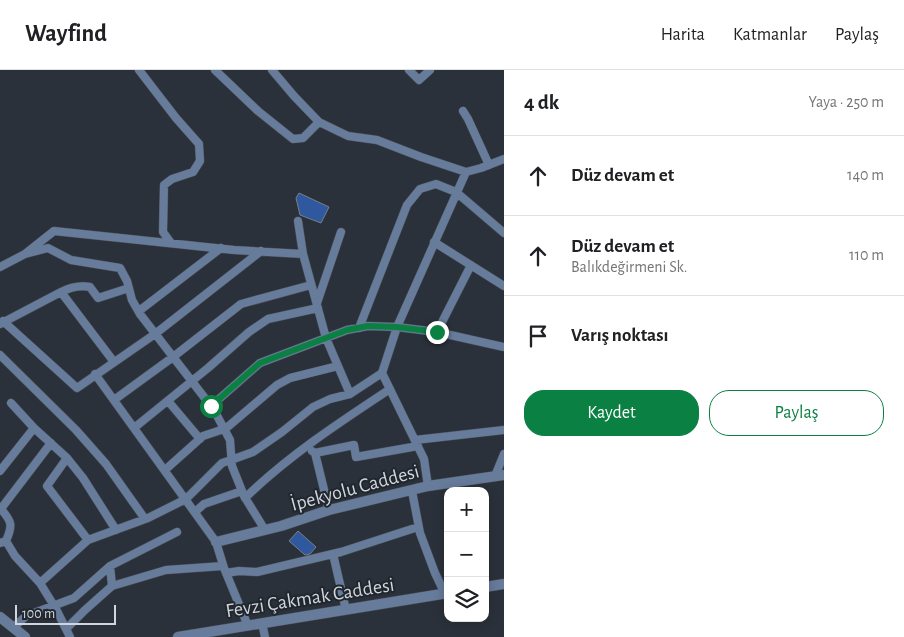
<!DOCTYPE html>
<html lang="tr">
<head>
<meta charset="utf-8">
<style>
  :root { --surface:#fff; --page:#f2f2f2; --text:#202124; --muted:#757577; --line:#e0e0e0; --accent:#0b8043 }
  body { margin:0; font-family:"Alegreya Sans",sans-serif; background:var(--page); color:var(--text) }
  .controls { position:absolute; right:15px; bottom:15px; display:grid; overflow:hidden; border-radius:10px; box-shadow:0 2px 12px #0003 }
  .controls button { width:45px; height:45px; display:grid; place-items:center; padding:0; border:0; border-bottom:1px solid var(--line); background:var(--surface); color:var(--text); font:25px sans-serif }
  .scale { position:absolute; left:15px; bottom:12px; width:101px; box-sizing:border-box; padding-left:5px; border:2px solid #d2d5db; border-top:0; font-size:14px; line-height:18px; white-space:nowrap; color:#d2d5db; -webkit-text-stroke:4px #21272f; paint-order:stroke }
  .stop { position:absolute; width:15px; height:15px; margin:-11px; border:4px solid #0b8043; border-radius:50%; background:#fff }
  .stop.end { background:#0b8043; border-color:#fff; box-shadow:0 1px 5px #0008 }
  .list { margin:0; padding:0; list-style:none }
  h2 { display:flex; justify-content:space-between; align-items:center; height:65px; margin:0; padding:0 20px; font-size:21px }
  h2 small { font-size:16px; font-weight:400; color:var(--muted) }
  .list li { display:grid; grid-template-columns:32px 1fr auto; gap:15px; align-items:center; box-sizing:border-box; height:80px; padding:0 20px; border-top:1px solid var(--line) }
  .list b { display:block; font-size:19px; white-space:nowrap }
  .list p { margin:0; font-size:16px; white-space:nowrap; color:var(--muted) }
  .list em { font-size:16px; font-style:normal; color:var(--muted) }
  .actions { display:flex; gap:10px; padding:15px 20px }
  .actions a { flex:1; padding:11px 0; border:1px solid var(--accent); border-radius:20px; text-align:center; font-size:18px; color:var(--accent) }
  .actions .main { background:var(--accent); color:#fff }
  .icon { flex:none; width:28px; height:28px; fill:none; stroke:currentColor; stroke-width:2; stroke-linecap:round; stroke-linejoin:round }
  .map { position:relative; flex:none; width:504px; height:567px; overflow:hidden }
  header { display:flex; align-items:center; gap:30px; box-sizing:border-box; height:70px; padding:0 25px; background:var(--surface); border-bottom:1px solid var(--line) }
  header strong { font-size:24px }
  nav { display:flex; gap:28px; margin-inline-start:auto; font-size:18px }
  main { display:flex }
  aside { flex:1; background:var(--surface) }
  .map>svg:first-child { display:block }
  .building { fill:#30589e; stroke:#787f89 }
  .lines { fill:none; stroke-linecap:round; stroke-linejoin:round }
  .minor-casing { stroke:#494f57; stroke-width:9 }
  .tertiary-casing { stroke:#494f57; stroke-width:11 }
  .minor { stroke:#677b9b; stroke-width:8 }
  .tertiary { stroke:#677b9b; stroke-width:10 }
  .route { stroke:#0b8043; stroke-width:6 }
  .labels { text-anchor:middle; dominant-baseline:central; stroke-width:4; stroke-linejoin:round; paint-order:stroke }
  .street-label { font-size:20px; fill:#d2d5db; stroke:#21272f }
</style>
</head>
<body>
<header>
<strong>Wayfind</strong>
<nav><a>Harita</a><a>Katmanlar</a><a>Paylaş</a></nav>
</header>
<main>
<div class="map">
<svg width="504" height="567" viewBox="0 0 504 567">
  <rect width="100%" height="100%" fill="#2b313a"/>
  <path class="building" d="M299,123L329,137L321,153L300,145L296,128Z
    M298,461L316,477L310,484L305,485L289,471Z"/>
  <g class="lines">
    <defs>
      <path id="minor" d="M139,0L176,48L199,74L200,91L193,102L172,109L164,115L163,162L171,173
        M215,0L258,41L293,69L303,68L319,52
        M272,0L294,26L319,52L348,66L377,70L421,87L466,102L481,98L504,89
        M409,0L419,10L430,0
        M463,41L468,49L489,95
        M298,151L303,184
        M434,172L504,216
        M25,184L54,161L234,180L303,184L326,268L350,324
        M0,197L25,184L48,178L71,190L120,198L127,211L132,230L140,244L214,340L230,370L232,396L244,426L265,460
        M61,222C71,217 79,215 90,217L98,228L129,218
        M317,233L341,162
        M139,241L221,178
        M3,251L77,318L155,264L261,181
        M0,254L61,222L114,292
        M359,258L407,135L420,119L436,114L456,122L504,163
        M437,262L471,195
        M0,285L76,360L106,394L145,449
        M95,304L216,472L224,498L248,556
        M114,330L173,287L241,234L311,215
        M168,331L200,369
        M11,333L34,358L67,388L83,408L116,460
        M211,336L260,293L347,260L368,256L397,257L437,262L504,277
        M134,358L208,298L249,262L268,249L318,238
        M224,360L277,315L290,308L338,296
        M415,370L504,360
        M312,381L315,383L329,440
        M315,383L354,375L356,387L418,376
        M67,388L47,416L88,470
        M165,400L203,366L224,359
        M0,401L34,358
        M495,406L504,384
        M428,416L424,389L382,303L397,257L466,102
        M412,421L420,463L435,503L445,524
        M245,428C288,386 340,352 390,319
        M1,439C12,452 13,455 6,471
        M0,440L51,373
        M195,442L204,434L242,421
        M0,473L6,471L15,486L40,513L56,539L70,567
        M333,484L346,540
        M226,503L239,501L257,502L341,482L418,457
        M40,513L88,470L148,448L186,429L222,393L231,390L253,382L282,362L313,337L330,329L350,324L382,303
        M112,516L110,496L177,462
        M262,553L265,567
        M14,557L26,546L74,528L110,496
        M66,559L85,540L112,516L166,500L223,496"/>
      <path id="tertiary" d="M216,472L281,456L329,440L428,416L504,405
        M485,517L504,514
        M0,547L25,567
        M178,567L448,523"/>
    </defs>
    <use href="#minor" class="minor-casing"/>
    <use href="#tertiary" class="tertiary-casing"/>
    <use href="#minor" class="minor"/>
    <use href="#tertiary" class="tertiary"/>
  </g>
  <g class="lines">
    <path class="route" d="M211,336L260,293L347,260L368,256L397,257L437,262"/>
  </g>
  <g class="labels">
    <g class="street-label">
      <text transform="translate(355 418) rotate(-15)">İpekyolu Caddesi</text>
      <text transform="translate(310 528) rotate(-9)">Fevzi Çakmak Caddesi</text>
    </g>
  </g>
</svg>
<div class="controls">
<button>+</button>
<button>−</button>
<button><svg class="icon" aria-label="layers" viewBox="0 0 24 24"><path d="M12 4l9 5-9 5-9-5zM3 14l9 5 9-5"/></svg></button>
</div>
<div class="scale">100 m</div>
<div class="stop" style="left:211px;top:336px"></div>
<div class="stop end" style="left:437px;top:262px"></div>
</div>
<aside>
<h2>4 dk<small>Yaya · 250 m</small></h2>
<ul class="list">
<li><svg class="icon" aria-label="ahead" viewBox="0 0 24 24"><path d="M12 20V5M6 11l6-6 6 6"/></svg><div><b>Düz devam et</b></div><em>140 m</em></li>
<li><svg class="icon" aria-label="ahead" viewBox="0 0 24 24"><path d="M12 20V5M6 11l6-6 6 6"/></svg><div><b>Düz devam et</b><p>Balıkdeğirmeni Sk.</p></div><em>110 m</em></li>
<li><svg class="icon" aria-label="arrive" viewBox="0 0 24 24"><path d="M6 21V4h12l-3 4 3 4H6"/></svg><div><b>Varış noktası</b></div></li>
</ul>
<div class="actions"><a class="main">Kaydet</a><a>Paylaş</a></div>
</aside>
</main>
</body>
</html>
